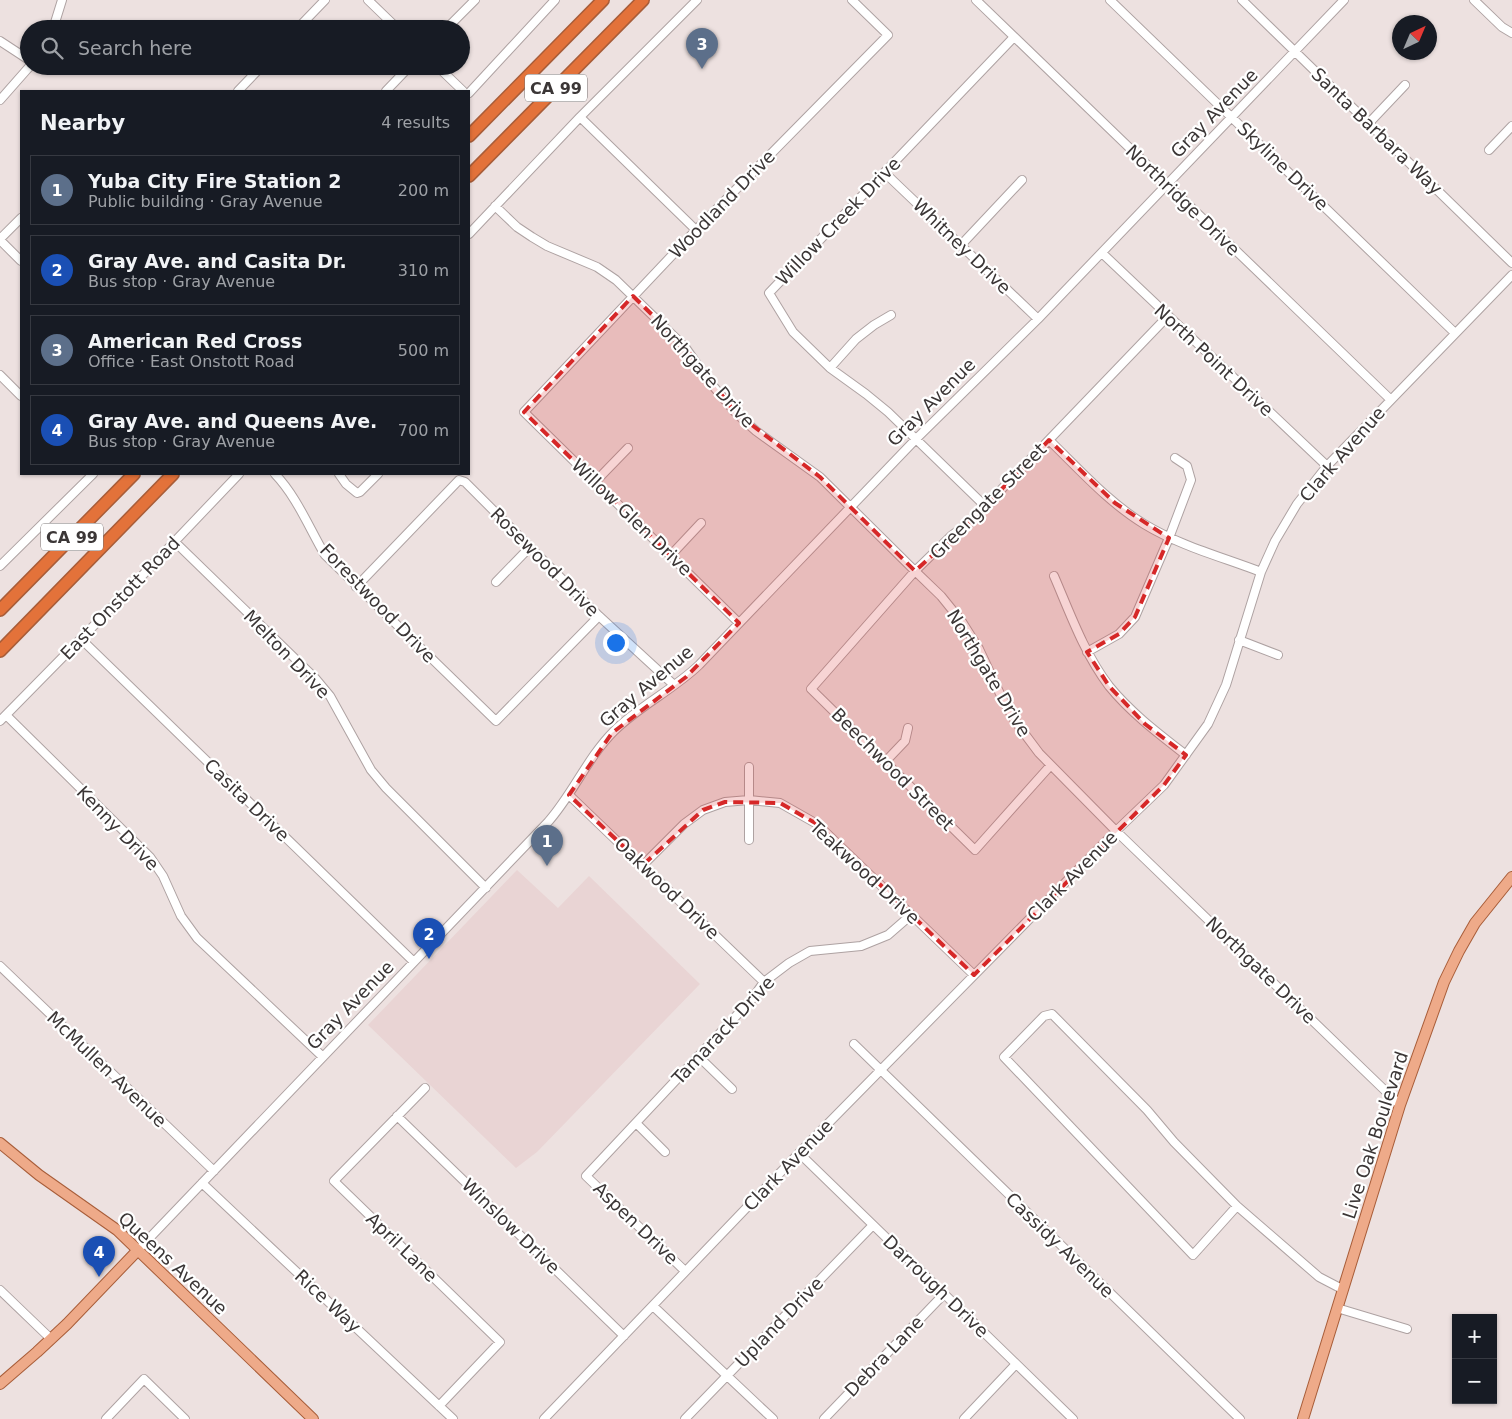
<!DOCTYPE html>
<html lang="en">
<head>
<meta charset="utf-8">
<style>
  :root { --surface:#171b24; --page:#242831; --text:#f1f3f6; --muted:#9ea1a6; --line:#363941; --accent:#8c9099 }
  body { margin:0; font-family:"DejaVu Sans",sans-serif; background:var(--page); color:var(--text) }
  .controls { position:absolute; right:15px; bottom:15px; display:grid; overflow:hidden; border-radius:0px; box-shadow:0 1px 4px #0004 }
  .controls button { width:45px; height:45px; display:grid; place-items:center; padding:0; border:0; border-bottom:1px solid var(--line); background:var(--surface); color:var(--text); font:25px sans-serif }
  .compass { position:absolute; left:1392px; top:15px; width:45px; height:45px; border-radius:50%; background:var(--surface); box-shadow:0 1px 4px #0004; rotate:44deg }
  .you { position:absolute; left:615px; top:642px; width:18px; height:18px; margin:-12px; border:4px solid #fff; border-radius:50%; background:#1a73e8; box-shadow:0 0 0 8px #1a73e833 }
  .badge { display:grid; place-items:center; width:32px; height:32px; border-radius:50%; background:var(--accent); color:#fff; font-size:16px; font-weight:700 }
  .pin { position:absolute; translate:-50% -41px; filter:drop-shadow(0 1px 2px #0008) }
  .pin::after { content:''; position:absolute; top:26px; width:18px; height:15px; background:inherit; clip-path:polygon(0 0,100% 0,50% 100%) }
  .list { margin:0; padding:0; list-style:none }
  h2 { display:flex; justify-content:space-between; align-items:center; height:65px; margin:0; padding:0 20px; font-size:21px }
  h2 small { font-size:16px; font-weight:400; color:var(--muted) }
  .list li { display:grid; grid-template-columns:32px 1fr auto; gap:15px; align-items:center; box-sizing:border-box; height:70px; margin:0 10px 10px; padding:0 10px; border:1px solid var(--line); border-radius:0px }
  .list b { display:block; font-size:19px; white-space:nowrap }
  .list p { margin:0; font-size:16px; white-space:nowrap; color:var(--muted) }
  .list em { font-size:16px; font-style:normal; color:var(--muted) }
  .icon { flex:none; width:28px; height:28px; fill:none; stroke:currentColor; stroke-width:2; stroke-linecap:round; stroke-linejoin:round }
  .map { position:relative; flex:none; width:1512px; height:1419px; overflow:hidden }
  .search { position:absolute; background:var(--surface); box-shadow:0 1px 4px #0004; left:20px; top:20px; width:450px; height:55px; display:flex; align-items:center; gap:12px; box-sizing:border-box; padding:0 18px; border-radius:28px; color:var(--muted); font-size:19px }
  .panel { position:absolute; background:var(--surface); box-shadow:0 1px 4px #0004; left:20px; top:90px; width:450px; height:385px; border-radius:0px }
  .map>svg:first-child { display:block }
  .built { fill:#e9d4d4 }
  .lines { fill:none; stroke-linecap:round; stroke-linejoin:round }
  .minor-casing { stroke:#aea2a2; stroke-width:10 }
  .major-casing { stroke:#a85d39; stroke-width:12 }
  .highway-casing { stroke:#a85d39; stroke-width:14 }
  .minor { stroke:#fff; stroke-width:8 }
  .major { stroke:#eeaa89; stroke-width:10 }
  .highway { stroke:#e3723a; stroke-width:11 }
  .marked { fill:#d62828; fill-opacity:0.2; stroke:#d62828; stroke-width:4; stroke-dasharray:10 6; stroke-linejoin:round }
  .labels { text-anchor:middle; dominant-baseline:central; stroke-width:4.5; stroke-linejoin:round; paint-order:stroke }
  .shield { fill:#fff; stroke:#767272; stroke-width:1 }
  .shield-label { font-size:16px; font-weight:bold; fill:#3b3636 }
  .street-label { font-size:18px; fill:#3b3636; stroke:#fff }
</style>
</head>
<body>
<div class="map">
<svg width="1512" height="1419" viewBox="0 0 1512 1419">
  <rect width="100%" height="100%" fill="#ede1e0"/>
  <path class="built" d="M517,870L558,908L589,876L700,984L537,1152L516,1168L368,1025Z"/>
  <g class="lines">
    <defs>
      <path id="minor" d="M368,0L398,29
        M976,0L1390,399
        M1110,0L1455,333
        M1242,0L1512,263
        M1474,0L1502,27L1512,33
        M53,29L62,0
        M297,29L325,0
        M446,29L475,0
        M0,41L29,60
        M437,66L463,91
        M238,91L262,66
        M386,91L410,66
        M469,93L555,0
        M0,100L30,66
        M580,117L696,230
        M1369,123L1405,85
        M1489,150L1512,126
        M885,173L1038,319
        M495,206L517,227L532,237L547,246L597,267L616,280L685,347L709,381L735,412L756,431L820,477L915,571L941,596L962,622L979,649L1002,698L1015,721L1039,753L1116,831L1400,1105
        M469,234L580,117L697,0
        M0,239L21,218
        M0,240L21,261
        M961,245L1022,180
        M1102,253L1327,466
        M830,368L856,339L874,325L891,315
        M0,375L21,396
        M1049,440C1079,469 1108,502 1144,524C1180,546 1222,557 1261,572
        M275,474C297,497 309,528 325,555L496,721L599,616
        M339,474L346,484L357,493L360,492L378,474
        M595,482L628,448
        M985,506L888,412L866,394L830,368L793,332L769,293L1014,37
        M175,542L315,678L330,696L371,770L386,788L486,888
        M671,555L701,523
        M0,566L93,474
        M1054,576C1070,613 1084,653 1109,686C1131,713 1159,734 1186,755
        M496,582L530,547
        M356,587L459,480L465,482L599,616L674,685
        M739,623L524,412L696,230L888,35L852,0
        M81,639L414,962
        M1239,640L1278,655
        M1087,652L1119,634L1135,617L1169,538L1191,480L1187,466L1175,458
        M6,715L150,857L163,876L181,916L197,938L323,1057
        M0,721L118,601L239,474
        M885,762L905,741L908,728
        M1050,766L975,850L811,689L915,571L951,536L971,521L1168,316
        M569,795L764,982
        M749,840V767
        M643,865L684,824L703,810L725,802L749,800L780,803L817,824L974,975
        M0,966L214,1171
        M854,1044L1240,1419
        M698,1056L732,1089
        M425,1088L334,1181L500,1342L439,1406
        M397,1116L624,1336
        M636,1123L665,1152
        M799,1153L1073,1419
        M202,1183L453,1419
        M1237,1206L1193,1255L1004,1057L1044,1016L1052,1014L1147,1110L1174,1142L1237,1206L1319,1277L1342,1289
        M138,1250L548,822C573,794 587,758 614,731C639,706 673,690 699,665L916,439L1038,319L1344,0
        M685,1271L586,1176L752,999L764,982L789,963L810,951L861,946L888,935L911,915
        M0,1290L51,1339
        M653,1306L773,1419
        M1337,1308L1407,1329
        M106,1419L144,1379L185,1419
        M544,1419L799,1153L1116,831L1164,785L1208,724L1226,685L1261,572L1275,541L1297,504L1327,466L1512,275
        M685,1419L873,1225
        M824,1419L944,1294
        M964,1419L1016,1364"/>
      <path id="major" d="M0,1143L39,1175L117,1230L313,1419
        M0,1384L37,1352L67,1324L138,1250
        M1303,1419L1400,1105L1444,982L1459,951L1475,923L1512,877"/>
      <path id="highway" d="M469,136L603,0
        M469,176L643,0
        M0,610L134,474
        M0,651L173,474"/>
    </defs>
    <use href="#minor" class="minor-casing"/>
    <use href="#major" class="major-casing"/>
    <use href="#highway" class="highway-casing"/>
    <use href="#minor" class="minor"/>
    <use href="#major" class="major"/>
    <use href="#highway" class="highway"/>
  </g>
  <path class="marked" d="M633,296L685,347L735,412L820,477L915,571L971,521L1049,440L1115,503L1169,538L1135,617L1119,634L1087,652L1109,686L1145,724L1186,755L1164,785L974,975L817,824L780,803L725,802L703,810L643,865L569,795L612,733L686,677L739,623L524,412Z"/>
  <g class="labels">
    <g class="shield">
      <rect x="525" y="74.5" width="62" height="27" rx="4"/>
      <rect x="41" y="523.5" width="62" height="27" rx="4"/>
    </g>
    <g class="shield-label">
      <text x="556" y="88">CA 99</text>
      <text x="72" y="537">CA 99</text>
    </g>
    <g class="street-label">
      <text transform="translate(1214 113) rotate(-46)">Gray Avenue</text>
      <text transform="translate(1377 131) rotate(44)">Santa Barbara Way</text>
      <text transform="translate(1283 166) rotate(44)">Skyline Drive</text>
      <text transform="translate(1183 200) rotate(44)">Northridge Drive</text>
      <text transform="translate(722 204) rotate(-46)">Woodland Drive</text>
      <text transform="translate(838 221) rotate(-46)">Willow Creek Drive</text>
      <text transform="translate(962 246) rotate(44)">Whitney Drive</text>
      <text transform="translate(1214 360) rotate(43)">North Point Drive</text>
      <text transform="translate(703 371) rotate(48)">Northgate Drive</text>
      <text transform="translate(931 402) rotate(-45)">Gray Avenue</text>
      <text transform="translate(1342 454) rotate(-49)">Clark Avenue</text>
      <text transform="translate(988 501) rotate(-45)">Greengate Street</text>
      <text transform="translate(632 517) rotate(44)">Willow Glen Drive</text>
      <text transform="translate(545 562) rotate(45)">Rosewood Drive</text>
      <text transform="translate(120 598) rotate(-46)">East Onstott Road</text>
      <text transform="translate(378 603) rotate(46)">Forestwood Drive</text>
      <text transform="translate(287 654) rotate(46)">Melton Drive</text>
      <text transform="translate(989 673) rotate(59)">Northgate Drive</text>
      <text transform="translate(646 686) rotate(-40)">Gray Avenue</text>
      <text transform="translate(893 769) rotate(45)">Beechwood Street</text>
      <text transform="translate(247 800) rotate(44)">Casita Drive</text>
      <text transform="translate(118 828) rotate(46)">Kenny Drive</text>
      <text transform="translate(865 872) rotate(43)">Teakwood Drive</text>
      <text transform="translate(1072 876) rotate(-45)">Clark Avenue</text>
      <text transform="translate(667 888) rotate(44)">Oakwood Drive</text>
      <text transform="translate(1261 970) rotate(44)">Northgate Drive</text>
      <text transform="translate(350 1005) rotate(-46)">Gray Avenue</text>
      <text transform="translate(723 1030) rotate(-47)">Tamarack Drive</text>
      <text transform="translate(107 1069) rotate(44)">McMullen Avenue</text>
      <text transform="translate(1375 1135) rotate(-72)">Live Oak Boulevard</text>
      <text transform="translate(788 1165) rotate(-46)">Clark Avenue</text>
      <text transform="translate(636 1223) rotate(44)">Aspen Drive</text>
      <text transform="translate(511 1226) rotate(44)">Winslow Drive</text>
      <text transform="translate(1060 1245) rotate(44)">Cassidy Avenue</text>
      <text transform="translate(402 1247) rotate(44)">April Lane</text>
      <text transform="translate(173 1263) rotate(43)">Queens Avenue</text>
      <text transform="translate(936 1286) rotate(44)">Darrough Drive</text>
      <text transform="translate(328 1301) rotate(43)">Rice Way</text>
      <text transform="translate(779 1322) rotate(-46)">Upland Drive</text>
      <text transform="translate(884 1356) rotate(-46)">Debra Lane</text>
    </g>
  </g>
</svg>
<div class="controls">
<button>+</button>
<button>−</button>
</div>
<svg class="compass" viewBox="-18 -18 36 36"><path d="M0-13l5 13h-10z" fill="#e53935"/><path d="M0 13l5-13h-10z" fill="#9ea1a6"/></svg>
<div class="you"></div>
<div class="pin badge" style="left:547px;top:866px;background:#5c6f8a">1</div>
<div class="pin badge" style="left:429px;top:959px;background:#1a4fb4">2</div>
<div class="pin badge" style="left:702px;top:69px;background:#5c6f8a">3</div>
<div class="pin badge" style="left:99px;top:1277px;background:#1a4fb4">4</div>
<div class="search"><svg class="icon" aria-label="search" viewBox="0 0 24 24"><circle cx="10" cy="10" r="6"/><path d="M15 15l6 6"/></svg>Search here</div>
<section class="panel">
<h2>Nearby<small>4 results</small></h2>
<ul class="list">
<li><span class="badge" style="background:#5c6f8a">1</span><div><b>Yuba City Fire Station 2</b><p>Public building · Gray Avenue</p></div><em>200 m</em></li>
<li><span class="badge" style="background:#1a4fb4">2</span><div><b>Gray Ave. and Casita Dr.</b><p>Bus stop · Gray Avenue</p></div><em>310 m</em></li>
<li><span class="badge" style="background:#5c6f8a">3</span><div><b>American Red Cross</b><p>Office · East Onstott Road</p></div><em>500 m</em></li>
<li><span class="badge" style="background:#1a4fb4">4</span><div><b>Gray Ave. and Queens Ave.</b><p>Bus stop · Gray Avenue</p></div><em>700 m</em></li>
</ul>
</section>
</div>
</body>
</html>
